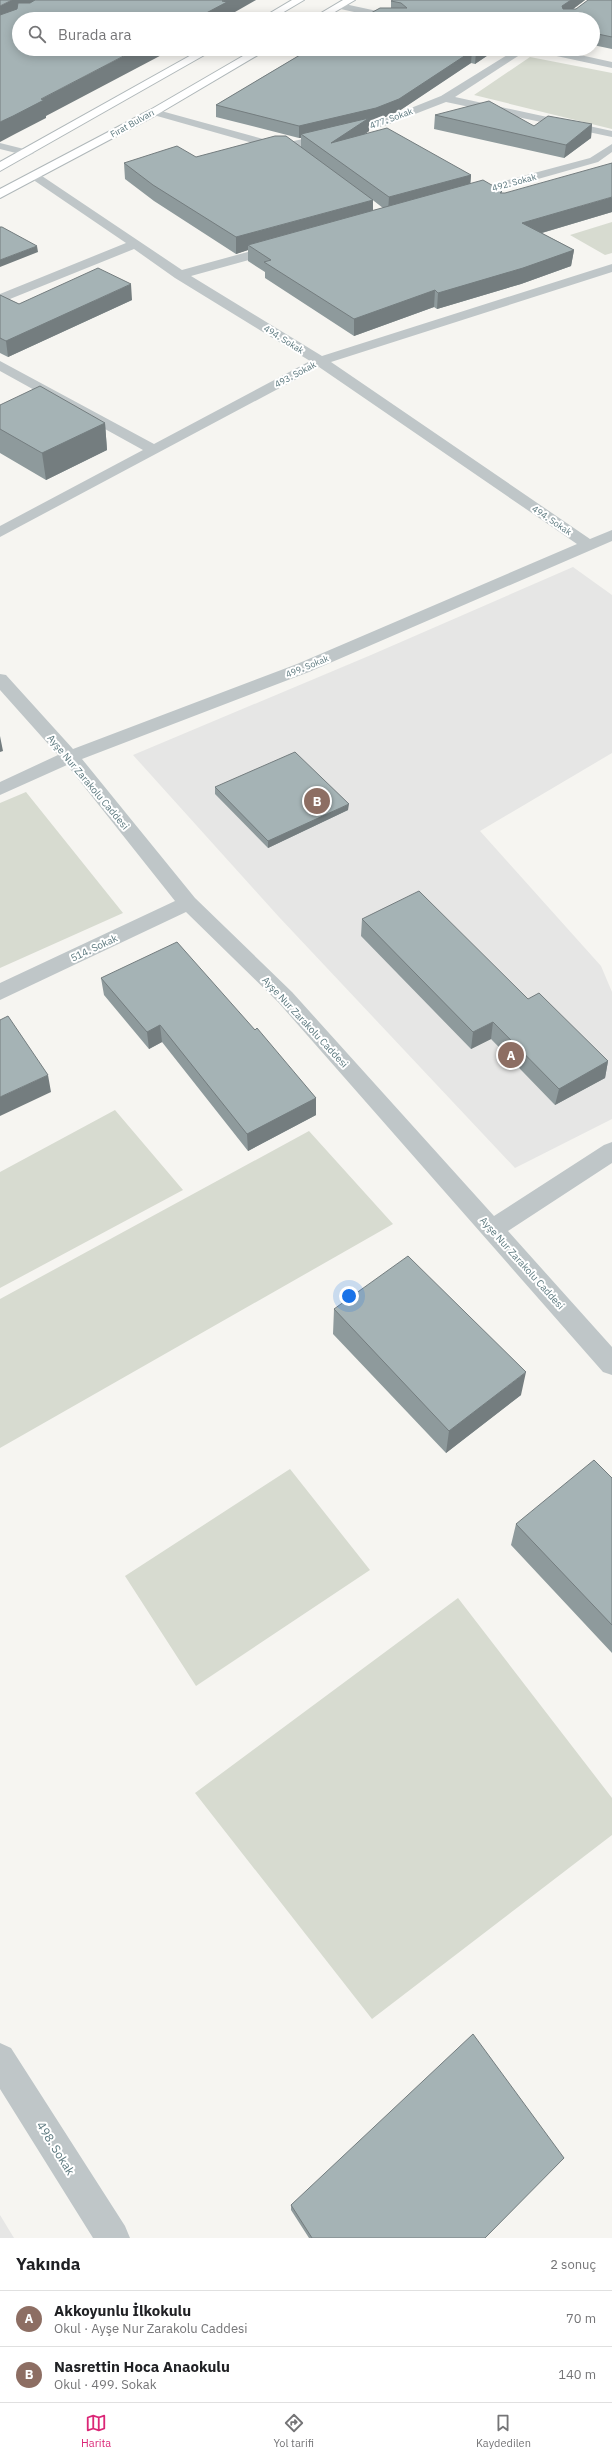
<!DOCTYPE html>
<html lang="tr">
<head>
<meta charset="utf-8">
<style>
  :root { --surface:#fff; --page:#f2f2f2; --text:#202124; --muted:#757577; --line:#e0e0e0; --accent:#db2777 }
  body { margin:0; font-family:"IBM Plex Sans",sans-serif; background:var(--page); color:var(--text) }
  .you { position:absolute; left:349px; top:1296px; width:14px; height:14px; margin:-10px; border:3px solid #fff; border-radius:50%; background:#1a73e8; box-shadow:0 0 0 6px #1a73e833 }
  .badge { display:grid; place-items:center; width:26px; height:26px; border-radius:50%; background:var(--accent); color:#fff; font-size:13px; font-weight:700 }
  .pin { position:absolute; translate:-50% -50%; border:2px solid #fff; box-shadow:0 1px 4px #0006 }
  .list { margin:0; padding:0; list-style:none }
  h2 { display:flex; justify-content:space-between; align-items:center; height:52px; margin:0; padding:0 16px; font-size:17px }
  h2 small { font-size:13px; font-weight:400; color:var(--muted) }
  .list li { display:grid; grid-template-columns:26px 1fr auto; gap:12px; align-items:center; box-sizing:border-box; height:56px; padding:0 16px; border-top:1px solid var(--line) }
  .list b { display:block; font-size:15px; white-space:nowrap }
  .list p { margin:0; font-size:13px; white-space:nowrap; color:var(--muted) }
  .list em { font-size:13px; font-style:normal; color:var(--muted) }
  .icon { flex:none; width:22px; height:22px; fill:none; stroke:currentColor; stroke-width:2; stroke-linecap:round; stroke-linejoin:round }
  .map { position:relative; flex:none; width:612px; height:2238px; overflow:hidden }
  .search { position:absolute; background:var(--surface); box-shadow:0 2px 10px #0003; left:12px; right:12px; top:12px; height:44px; display:flex; align-items:center; gap:10px; box-sizing:border-box; padding:0 14px; border-radius:22px; color:var(--muted); font-size:15px }
  .sheet { height:164px; background:var(--surface) }
  nav { display:flex; justify-content:space-around; align-items:center; box-sizing:border-box; height:56px; border-top:1px solid var(--line); background:var(--surface); font-size:11px; color:var(--muted) }
  nav a { display:grid; justify-items:center; gap:2px }
  nav .on { color:var(--accent) }
  .map>svg:first-child { display:block }
  .built { fill:#e6e6e5 }
  .green { fill:#d7dbd0 }
  .lines { fill:none; stroke-linecap:round; stroke-linejoin:round }
  .major-casing { stroke:#b0b8ba; stroke-width:2 }
  .minor { fill:#bfc6c8; fill-rule:evenodd }
  .major { fill:#fff; fill-rule:evenodd }
  .wall { fill:#8e9a9c; fill-rule:evenodd }
  .shaded-wall { fill:#747d7f }
  .building { fill:#a5b3b5; stroke:#747d7f }
  .labels { text-anchor:middle; dominant-baseline:central; stroke-width:4; stroke-linejoin:round; paint-order:stroke }
  .far-street-label { font-size:9px; fill:#5d797f; stroke:#fff }
  .street-label { font-size:10px; fill:#5d797f; stroke:#fff }
  .near-street-label { font-size:12px; fill:#5d797f; stroke:#fff }
</style>
</head>
<body>
<div class="map">
<svg width="612" height="2238" viewBox="0 0 612 2238">
  <rect width="100%" height="100%" fill="#f6f5f1"/>
  <path class="built" d="M573,567L612,595V753L480,831L601,966L612,992V1119L515,1168L279,917L133,755L371,655Z
    M0,2215L14,2238H0Z"/>
  <path class="green" d="M530,57L612,73V129L474,95Z
    M612,222V253L605,255L570,235Z
    M26,792L123,913L0,968V803Z
    M115,1110L183,1190L0,1288V1172Z
    M309,1131L393,1224L0,1448V1299Z
    M290,1469L370,1570L196,1686L125,1576Z
    M458,1598L612,1798V1835L372,2019L195,1793Z"/>
  <g class="lines">
    <defs>
      <path id="major" d="M292,0H304L272,19H260Z
        M343,0H355L323,19H311Z
        M202,49H215L0,171V162Z
        M255,49H268L158,114L0,198V189L150,110Z"/>
    </defs>
    <use href="#major" class="major-casing"/>
    <path class="minor" d="M340,3L400,16L405,19H386L336,8L335,6Z
      M517,49H529L455,97L612,131V137L446,102L384,126L281,151L150,114L148,112L154,109L281,144L376,122L441,96Z
      M533,49H553L612,62V68L538,52Z
      M0,143L32,151L34,153L28,156L0,149Z
      M612,144V152L598,162L467,199L461,195L463,192L590,158Z
      M36,172L182,270L273,245H281L283,248L281,251L191,276L322,356L612,264V272L331,362L590,539L612,530V541L309,672L82,759L195,898L292,992L494,1216L604,1145L612,1142V1163L508,1231L612,1347V1375L603,1372L278,1002L186,912L0,1000V983L175,901L67,765L0,795V782L58,755L0,690V674L6,675L73,749L297,664L577,544L319,367L0,537V526L143,450L0,371V361L154,444L310,361L175,278L134,249L0,303V294L126,243L32,179L30,176L32,173Z
      M0,2043L11,2048L125,2226L130,2238H93L0,2089Z"/>
    <use href="#major" class="major"/>
  </g>
  <path class="wall" d="M393,0H585L573,9H576L612,0V49L593,45V19L391,8V1Z
    M310,49H497L475,64L471,63L399,111L376,121L369,122V131L365,134L471,175L470,184L502,191V193L612,212L542,233L574,250L571,266L521,284L437,309L434,307L354,336L265,278V272L248,261V250L236,254L154,201L125,179L124,163L196,157L301,147V138H299L216,117V105ZM365,194L383,208L373,211V200Z
    M435,115L534,126L592,124L591,138L564,158L434,129Z
    M0,295L19,304L132,300L8,357L0,353Z
    M0,405L105,423L107,450L46,480L0,453Z
    M215,787L348,810L268,848L215,794Z
    M362,919L528,999L608,1061L605,1078L555,1105L491,1039L471,1049L361,936Z
    M101,978L255,1030L316,1098V1115L248,1151L162,1042L149,1049L104,995Z
    M334,1309L521,1395L446,1453L333,1334Z
    M612,1478V1653L511,1545L516,1524Z
    M291,2205L485,2238H309L291,2210Z"/>
  <path class="shaded-wall" d="M12,0H50L0,24V6Z
    M224,0H256L228,16V19H195Z
    M571,0H585L561,18L562,6Z
    M137,49H173L46,116V118L15,134L0,142V122L41,99Z
    M480,49H497L475,64L476,52Z
    M472,51L471,63L399,111L376,121L369,122V131L332,156L301,134V138H299V126Z
    M592,124L591,138L564,158L566,145Z
    M471,175L470,189L388,211L389,197Z
    M612,197V212L521,239L522,223Z
    M373,200V216L248,245V250L236,254V237Z
    M37,246L38,252L0,267V260Z
    M574,250L571,266L521,284L437,309L438,293Z
    M131,284L132,300L8,357L6,341Z
    M435,290L434,307L354,336V319Z
    M105,423L107,450L46,480L42,453Z
    M0,736L3,751L0,752Z
    M349,804L348,810L268,848V841Z
    M493,1022L491,1039L471,1049L473,1032Z
    M160,1025L162,1042L149,1049L147,1032Z
    M608,1061L605,1078L555,1105L559,1089Z
    M48,1075L51,1092L0,1116V1097Z
    M316,1098V1115L248,1151L247,1134Z
    M526,1372L521,1395L446,1453L449,1431Z"/>
  <path class="building" d="M0,0H12L0,6Z
    M35,0H224L222,1L227,2L195,19H19V49H137L41,99L44,100L13,116L0,122V15L17,9L18,3H30Z
    M393,0H571L562,6L563,9H576L588,0H612V37L593,33V19H360L380,8H407L401,3L391,1Z
    M310,49H480L476,52L472,51L399,99L376,108L299,126L216,105Z
    M489,101L534,126L548,116L592,124L566,145L435,115Z
    M369,118L331,143L387,128L471,175L389,197L301,134Z
    M275,136H286L373,200L236,237L153,185L124,163L177,146L196,157Z
    M612,163V197L522,223L574,250L523,268L438,293L435,290L354,319L264,262L271,260L248,245L483,180L502,191L500,193H505Z
    M0,227H2L37,246L0,260Z
    M98,268L131,284L6,341L0,338V295L19,304Z
    M40,386L105,423L42,453L0,429V405Z
    M295,752L349,804L268,841L215,787Z
    M419,891L528,999L539,993L608,1061L559,1089L493,1022L473,1032L362,919Z
    M177,942L255,1030L257,1028L316,1098L247,1134L160,1025L147,1032L101,978Z
    M8,1016L48,1075L0,1097V1020Z
    M408,1256L526,1372L449,1431L334,1309Z
    M594,1460L612,1478V1625L516,1524Z
    M473,2034L564,2158L485,2238H312L291,2205Z"/>
  <g class="labels">
    <g class="far-street-label">
      <text transform="translate(391 118) rotate(-20)">477. Sokak</text>
      <text transform="translate(132 123) rotate(-29)">Fırat Bulvarı</text>
      <text transform="translate(514 182) rotate(-15)">492. Sokak</text>
      <text transform="translate(284 339) rotate(32)">494. Sokak</text>
      <text transform="translate(295 374) rotate(-28)">493. Sokak</text>
      <text transform="translate(552 520) rotate(34)">494. Sokak</text>
      <text transform="translate(307 666) rotate(-22)">499. Sokak</text>
    </g>
    <g class="street-label">
      <text transform="translate(88 782) rotate(50)">Ayşe Nur Zarakolu Caddesi</text>
      <text transform="translate(94 948) rotate(-25)">514. Sokak</text>
      <text transform="translate(305 1022) rotate(47)">Ayşe Nur Zarakolu Caddesi</text>
      <text transform="translate(522 1263) rotate(48)">Ayşe Nur Zarakolu Caddesi</text>
    </g>
    <g class="near-street-label">
      <text transform="translate(56 2148) rotate(58)">498. Sokak</text>
    </g>
  </g>
</svg>
<div class="you"></div>
<div class="pin badge" style="left:511px;top:1055px;background:#8d6e63">A</div>
<div class="pin badge" style="left:317px;top:801px;background:#8d6e63">B</div>
<div class="search"><svg class="icon" aria-label="search" viewBox="0 0 24 24"><circle cx="10" cy="10" r="6"/><path d="M15 15l6 6"/></svg>Burada ara</div>
</div>
<section class="sheet">
<h2>Yakında<small>2 sonuç</small></h2>
<ul class="list">
<li><span class="badge" style="background:#8d6e63">A</span><div><b>Akkoyunlu İlkokulu</b><p>Okul · Ayşe Nur Zarakolu Caddesi</p></div><em>70 m</em></li>
<li><span class="badge" style="background:#8d6e63">B</span><div><b>Nasrettin Hoca Anaokulu</b><p>Okul · 499. Sokak</p></div><em>140 m</em></li>
</ul>
</section>
<nav>
<a class="on"><svg class="icon" aria-label="map" viewBox="0 0 24 24"><path d="M3 6l6-2 6 2 6-2v14l-6 2-6-2-6 2zM9 4v14M15 6v14"/></svg>Harita</a>
<a><svg class="icon" aria-label="directions" viewBox="0 0 24 24"><path d="M12 3l9 9-9 9-9-9zM9 14v-3h6M13 9l2 2-2 2"/></svg>Yol tarifi</a>
<a><svg class="icon" aria-label="saved" viewBox="0 0 24 24"><path d="M7 4h10v16l-5-4-5 4z"/></svg>Kaydedilen</a>
</nav>
</body>
</html>
